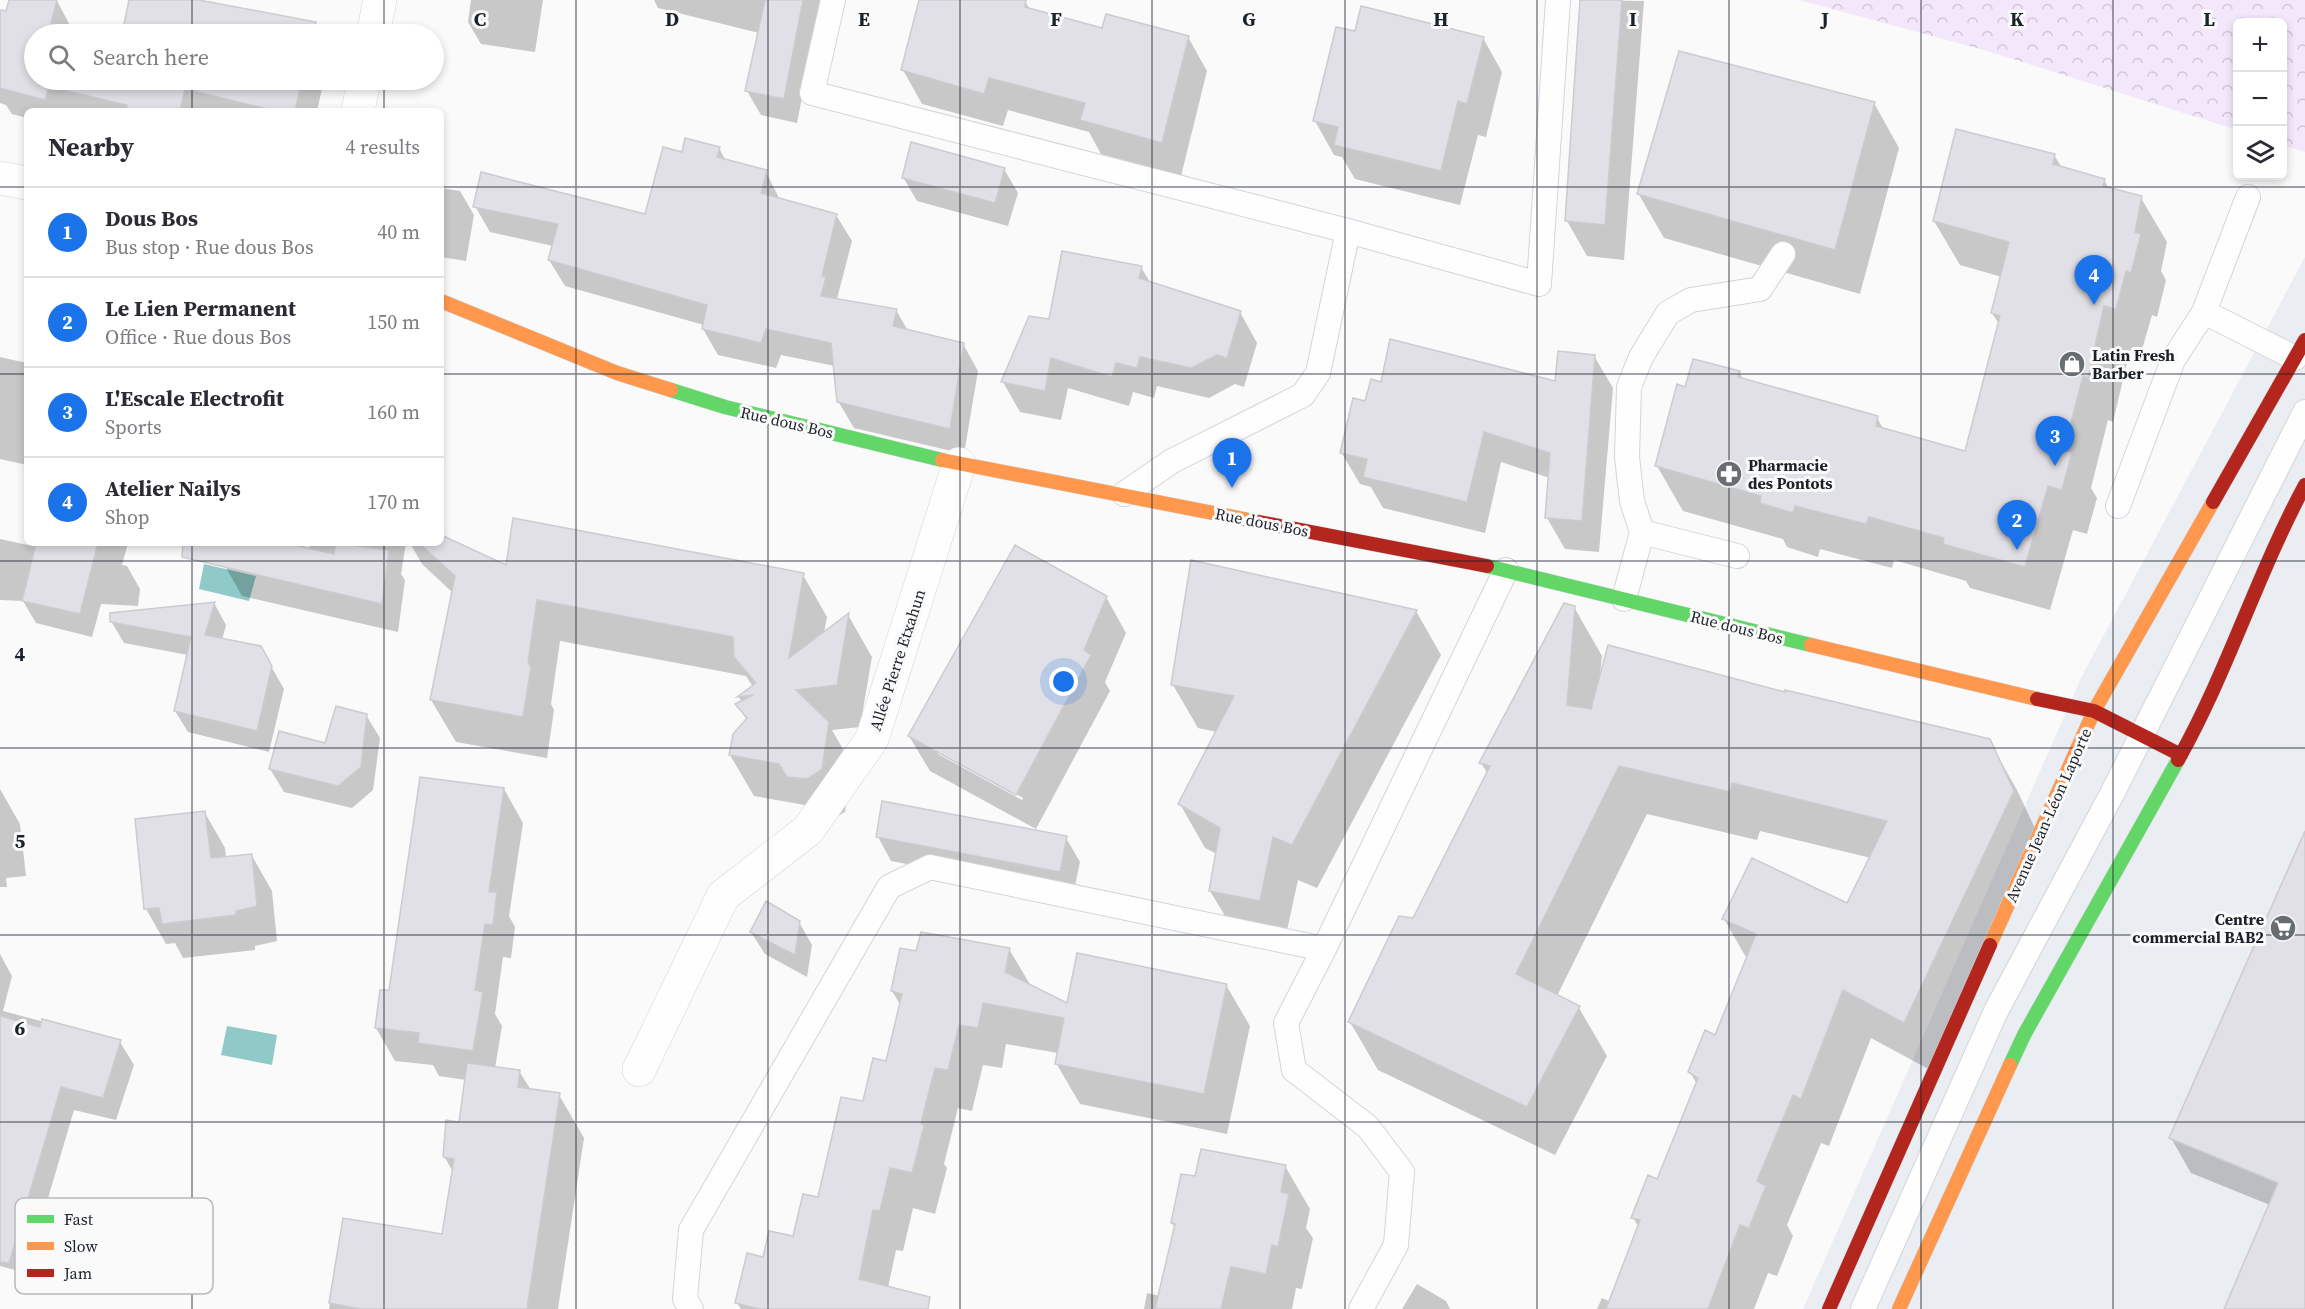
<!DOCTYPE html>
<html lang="en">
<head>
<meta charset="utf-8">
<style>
  :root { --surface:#fff; --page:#f2f2f3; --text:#2b2b33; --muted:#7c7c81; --line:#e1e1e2; --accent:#1a73e8 }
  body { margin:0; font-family:"Source Serif 4",serif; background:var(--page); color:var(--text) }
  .controls { position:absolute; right:18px; top:18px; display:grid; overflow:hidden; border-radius:9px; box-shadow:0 3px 9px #0003 }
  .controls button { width:54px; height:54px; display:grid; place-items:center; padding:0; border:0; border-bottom:2px solid var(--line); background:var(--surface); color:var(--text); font:30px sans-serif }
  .you { position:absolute; left:1064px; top:682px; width:21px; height:21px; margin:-15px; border:4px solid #fff; border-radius:50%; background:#1a73e8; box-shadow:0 0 0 9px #1a73e833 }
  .badge { display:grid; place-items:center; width:39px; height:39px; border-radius:50%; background:var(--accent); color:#fff; font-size:20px; font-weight:700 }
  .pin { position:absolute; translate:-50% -50px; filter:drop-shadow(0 2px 3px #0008) }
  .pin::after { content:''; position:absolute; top:32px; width:21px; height:18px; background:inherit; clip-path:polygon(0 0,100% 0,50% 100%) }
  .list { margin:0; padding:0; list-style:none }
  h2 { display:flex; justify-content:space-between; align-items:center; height:78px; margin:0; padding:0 24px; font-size:26px }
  h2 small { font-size:20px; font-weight:400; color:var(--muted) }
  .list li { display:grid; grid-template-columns:39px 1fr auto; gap:18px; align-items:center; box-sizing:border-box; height:90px; padding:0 24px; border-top:2px solid var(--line) }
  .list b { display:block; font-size:22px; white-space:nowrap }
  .list p { margin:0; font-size:20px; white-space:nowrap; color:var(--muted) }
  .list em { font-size:20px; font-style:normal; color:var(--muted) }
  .icon { flex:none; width:33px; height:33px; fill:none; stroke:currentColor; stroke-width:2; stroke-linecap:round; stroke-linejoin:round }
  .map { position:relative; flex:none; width:2305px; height:1309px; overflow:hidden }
  .search { position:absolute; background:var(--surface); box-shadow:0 3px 9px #0003; left:24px; top:24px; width:420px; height:66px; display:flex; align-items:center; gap:15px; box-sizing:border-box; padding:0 21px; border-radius:33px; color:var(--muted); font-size:22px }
  .panel { position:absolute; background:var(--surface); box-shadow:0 3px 9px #0003; left:24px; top:108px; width:420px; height:438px; border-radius:9px }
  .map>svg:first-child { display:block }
  .built { fill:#eaedf1 }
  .park { fill:url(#park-crowns) }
  .water { fill:#90cac8 }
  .shadow { fill:#0003; fill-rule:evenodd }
  .building { fill:#e0e0e6; stroke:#cbcbd0; stroke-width:1.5 }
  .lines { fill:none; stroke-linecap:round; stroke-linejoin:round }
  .lane-casing { stroke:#d2d5da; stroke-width:26 }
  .street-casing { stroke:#d2d5da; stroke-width:34 }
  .fast-casing { stroke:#d2d5da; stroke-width:15 }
  .slow-casing { stroke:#d2d5da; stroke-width:15 }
  .jam-casing { stroke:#d2d5da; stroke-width:15 }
  .lane { stroke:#fefefe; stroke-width:24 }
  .street { stroke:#fefefe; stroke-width:33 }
  .fast { stroke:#63d668; stroke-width:14 }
  .slow { stroke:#ff974d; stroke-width:14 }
  .jam { stroke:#b3261e; stroke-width:14 }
  .grid { fill:none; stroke:#1a2129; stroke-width:1.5; stroke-opacity:0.55 }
  .labels { text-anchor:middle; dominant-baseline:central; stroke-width:6; stroke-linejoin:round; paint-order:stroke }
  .poi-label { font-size:16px; font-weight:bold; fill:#1a2129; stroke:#fafafa; text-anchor:start }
  .street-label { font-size:16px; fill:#1a2129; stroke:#fafafa }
  .key { fill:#fafafa; stroke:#b7b9bb; stroke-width:1.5 }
  .key-label { font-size:16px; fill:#1a2129 }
  .grid-label { font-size:20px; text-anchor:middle; font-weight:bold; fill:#1a2129; stroke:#fafafa; stroke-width:6; stroke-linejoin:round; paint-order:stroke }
</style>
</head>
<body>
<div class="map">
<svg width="2305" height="1309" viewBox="0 0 2305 1309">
  <defs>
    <pattern id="park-crowns" width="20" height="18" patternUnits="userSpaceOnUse" patternTransform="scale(1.5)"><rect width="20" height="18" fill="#f3e7fb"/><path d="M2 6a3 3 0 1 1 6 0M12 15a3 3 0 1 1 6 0" fill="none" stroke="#d0c6d7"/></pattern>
  </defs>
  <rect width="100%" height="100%" fill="#fafafa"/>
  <path class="built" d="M2305,257V1309H1803L2081,678Z"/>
  <path class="park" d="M1799,0H2305V152L2283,145L2282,22H2238L2237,130L1991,52Z"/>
  <path class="water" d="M204,564L256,576L249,601L199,589Z
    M227,1026L277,1035L272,1065L221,1055Z"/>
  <path class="shadow" d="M10,0L57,1L72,29V31L82,34H34V80H324L317,111H27V118L12,114L6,105L0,103V12L7,13Z
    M131,0H198L315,24L321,34H124Z
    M471,0H543L535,52L481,44L468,22Z
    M654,0H821L797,123L761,115L747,91L759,33L658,8Z
    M920,0H1022L1025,1L1030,10L1103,30L1188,37L1207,71L1181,176L1101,154L1089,132L1008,110L1003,126L922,104L903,70Z
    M1582,0L1644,1L1624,260L1587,256L1567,221Z
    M1356,33L1483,38L1502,72L1486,137L1478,135L1460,205L1355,179L1342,157L1334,155L1315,121Z
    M1874,103L1899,148L1860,294L1664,238L1638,193Z
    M719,148L726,161L766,172L780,200L836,215L852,241L837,299L896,310L908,331L963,344L978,371L964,454L854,428L838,401L835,366L781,355L776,368L718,355L703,329L704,325L565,286L549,260L553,246L490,232L475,206L646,216L683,154Z
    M2054,155L2062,168L2104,180L2109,189L2141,198L2167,242L2161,271L2166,280L2157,317L2152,315L2141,353L2130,350L2113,422L2108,420L2091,488L2097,498L2087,534L2073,530L2050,610L1970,588L1966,581L1894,560L1892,568L1820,549L1818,557L1787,547L1783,539L1683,511L1657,466L1686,388L1739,372L1744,381L1877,418L1884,430L1966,453L1999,324L1992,313L2002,277L1960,265L1934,221Z
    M1004,169L1018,193L1008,226L917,201L903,177Z
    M441,188L460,191L474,215L466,261L441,257Z
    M1141,267L1151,284L1240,312L1257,343L1244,387L1235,384L1209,398L1157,386L1154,398L1133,392L1129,406L1068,388L1061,420L1020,412L1003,382L1050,321Z
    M1594,356L1613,388L1599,552L1565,549L1547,518L1550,478L1501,462L1485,533L1383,508L1371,487L1360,484L1341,452L1366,403L1382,383H1557Z
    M0,357L27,363V465L0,459Z
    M441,536L508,567L803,575L827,617L824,633L848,615L872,657L860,727L832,730L852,765L845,812L831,820L812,819L805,805L754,796L730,755L747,721L738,705L742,702L739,697L753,687L746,676L560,641L551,704L554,710L547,758L456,742L431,700L453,593L422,564L410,543H441Z
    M0,539L37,547L38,543H128L122,565L127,566L140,589L138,606L101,604L92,637L36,623L23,601L0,600Z
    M230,543H279L309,550L310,543H406L401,574L405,580L398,632L242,596L225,566Z
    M1106,597L1126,633L1105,682L1110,691L1036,829L930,771L909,736ZM938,750L1023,798L1022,800L938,754Z
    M214,603L226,625L222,640L260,647L284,689L269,752L188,732L175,711L188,655L124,643L111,621Z
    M1574,607L1602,656L1600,674L1786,694L1989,741L2017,790L2041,841L1932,1071L1871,1038L1829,1146L1821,1143L1787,1225L1793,1236L1777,1276L1768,1273L1754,1309H1597L1602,1298L1611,1302L1639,1228L1633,1217L1658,1181L1697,1084L1690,1072L1716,1037L1747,959L1724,919L1848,905L1871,858L1760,831L1757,840L1647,814L1557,996L1579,1008L1607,1056L1555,1155L1378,1070L1350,1022L1414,919L1488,774L1481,763Z
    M1416,611L1441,655L1317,888L1298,880L1284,944L1236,934L1210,891L1217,854L1205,848L1180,804L1217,732L1198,728L1173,685Z
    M366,715L380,738L373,790L352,808L284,792L270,769L326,745Z
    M0,789L20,824L26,876L6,878L7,887H0Z
    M504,789L523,823L509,916L515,927L511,958L503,957L495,1014L502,1026L495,1068L519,1071L531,1090L559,1095L584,1138L558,1309H329L344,1220L443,1235L453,1172L444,1156L460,1124L466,1080L439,1076L433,1065L395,1061L376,1028L390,992Z
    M205,813L225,848L226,858L252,856L272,891L277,941L255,946V950L183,958L175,943L166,944L146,909Z
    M2305,835V1309H2226L2270,1205L2191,1173L2171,1138Z
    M878,837L1066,838L1080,862L1073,895L891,861Z
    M799,922L812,945L807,977L765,954L751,932Z
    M1009,949L1031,986L1068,1005L1226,985L1250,1026L1227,1134L1080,1104L1056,1063L1058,1053L1006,1044L1002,1068L983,1065L972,1111L958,1108L944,1164L947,1168L935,1214L913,1208L903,1251L896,1250L888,1288L900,1309H741L737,1303L764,1259L794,1238L819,1198L864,1103L887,1062L901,1006L892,991L917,953Z
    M0,954L12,976L3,1011L120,1042L134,1065L116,1120L74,1110L26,1273L0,1266Z
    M1285,1166L1310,1209L1306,1228L1313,1238L1302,1289L1296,1288L1292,1309H1144L1147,1293L1160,1296L1175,1228L1172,1223L1196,1178Z
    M1417,1284L1446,1301L1450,1309H1402Z"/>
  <path class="building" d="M9,0H57L51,23L87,34H34V80H302L295,111H276L185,89L180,111H125L127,105L49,87L45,100L0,88V10L6,11Z
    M129,0H199L316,22L313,34H122Z
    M765,0H803L784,99L745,91Z
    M919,0H1026L1025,7L1102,28L1106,14L1189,36L1162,143L1080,120L1085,103L989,78L984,94L901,70Z
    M1580,0H1622L1605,225L1565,221Z
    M1361,6L1484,37L1467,104L1458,101L1441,171L1334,145L1338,127L1313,121L1336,27L1355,31Z
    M1679,51L1875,102L1835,250L1637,194Z
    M1956,129L2055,154L2053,164L2105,179L2103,186L2142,196L2135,232L2141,234L2131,273L2126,271L2116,309L2104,306L2088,378L2083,376L2064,450L2072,452L2062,490L2048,486L2025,567L1943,544L1944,538L1869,517L1866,524L1795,506L1793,513L1760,503L1761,496L1655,466L1677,384L1685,387L1693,359L1740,371L1738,377L1878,416L1876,426L1965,451L2000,316L1991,313L2009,242L1933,221Z
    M685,138L720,147L717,157L767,170L761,193L837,214L822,276L826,277L821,296L897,309L893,326L964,343L950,429L837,402L831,343L766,329L761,343L702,329L707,305L548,260L558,224L473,207L481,172L645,214L663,147L682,152Z
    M911,142L1005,168L995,203L902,178Z
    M1062,251L1142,266L1139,278L1241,311L1227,358L1217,355L1191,368L1140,357L1137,368L1116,363L1112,377L1051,358L1045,391L1001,382L1029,316L1049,319Z
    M1390,339L1555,381L1558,351L1595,355L1582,521L1545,518L1550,453L1484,432L1467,502L1363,477L1367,459L1340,453L1353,398L1365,401L1371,379L1381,382Z
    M513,518L804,573L789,658L849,613L837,685L796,690L829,722L822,769L807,779L787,777L779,764L729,755L733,734L747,718L735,704L753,695L737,697L756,683L734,657L733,637L537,600L528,662L531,667L523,717L430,700L455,576L419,543H441V535L506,565Z
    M36,543H98L80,614L22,601Z
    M183,543H286L334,554L336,543L389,550L382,604L182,557Z
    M1015,545L1107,596L1084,650L1091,655L1016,795L908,736Z
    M1191,560L1417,610L1292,845L1273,837L1260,901L1209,891L1220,828L1178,804L1234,696L1171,685Z
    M215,602L205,635L261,646L272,666L257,731L174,711L191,637L110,622V613Z
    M1564,603L1575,606L1567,705L1591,709L1608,645L1785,692V690L1990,739L2014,791L1904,1023L1843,990L1801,1099L1793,1095L1757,1181L1766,1186L1749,1228L1740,1225L1708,1309H1606L1640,1220L1631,1218L1648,1175L1657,1179L1698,1078L1688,1072L1705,1030L1715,1035L1756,934L1722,919L1752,858L1847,903L1887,821L1732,783L1730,792L1619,766L1516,974L1580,1006L1527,1107L1348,1022L1399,916L1413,918L1490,766L1479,763Z
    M336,706L367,714L361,767L338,786L269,769L279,731L325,743Z
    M420,777L504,788L489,892H497L493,925L485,924L475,990L483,992L473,1051L418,1043L419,1033L375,1028L380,990H389Z
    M882,801L1067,836L1060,872L876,837Z
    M205,811L211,858L252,854L257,906L236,911V915L162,924L159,908L144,909L135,819Z
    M2305,831V1309H2224L2278,1183L2169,1138Z
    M766,901L800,921L795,955L750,932Z
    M921,932L1010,948L1005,972L1067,1003L1077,953L1227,984L1204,1094L1055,1064L1064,1018L983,1003L978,1028L959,1025L948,1070L935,1068L921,1123L924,1126L912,1173L890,1168L880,1211L873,1210L859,1279L930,1297L928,1309H759L735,1303L747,1253L763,1257L769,1231L793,1236L803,1194L818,1197L841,1097L863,1101L873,1058L886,1061L902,994L891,991L900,948L916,951Z
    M0,1016L40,1027L42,1019L121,1040L103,1098L61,1087L9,1263L0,1262Z
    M467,1063L520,1070L518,1087L560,1093L527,1309H360L329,1303L343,1218L442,1234L454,1159L443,1157L446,1120L459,1122Z
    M1201,1149L1286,1165L1281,1192L1289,1194L1278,1247L1272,1245L1266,1274L1231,1267L1221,1309H1155L1175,1224L1171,1223L1181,1174L1195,1176Z"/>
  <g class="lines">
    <defs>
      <path id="lane" d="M833,0L812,93L1348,231L1539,284L1558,0
        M2204,312L2295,358
        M1124,494L1172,461L1303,395L1318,373L1348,231
        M2118,506L2173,360L2204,312L2248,197
        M1642,532L1632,501L1627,457L1629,387L1641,357L1668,313L1691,300L1760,289L1783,254
        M1624,599L1642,532L1737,556
        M691,1309L685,1299L691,1230L889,887L930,867L1324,949
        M1361,1309L1396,1245L1402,1172L1368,1127L1294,1070L1286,1023L1324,949L1506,570
        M1863,1309L1996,1011L2113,792L2305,412"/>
      <path id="street" d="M373,34L380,0
        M358,111L364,80
        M0,178L27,183
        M639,1070L723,896L808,830L872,739L959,464"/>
      <path id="fast" d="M671,390L725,407L942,460
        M1487,566L1811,645
        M2010,1065L2024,1035L2178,760"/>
      <path id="slow" d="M441,301L617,373L671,390
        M942,460L1259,522
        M1811,645L2037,699
        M1990,945L2094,711L2213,502
        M1899,1309L2010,1065"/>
      <path id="jam" d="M2213,502L2305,340
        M1259,522L1487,566
        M2037,699L2094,711L2181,755
        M2178,760C2228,671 2257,574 2305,485
        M1829,1309L1990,945"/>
    </defs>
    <use href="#lane" class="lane-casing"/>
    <use href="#street" class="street-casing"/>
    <use href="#fast" class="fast-casing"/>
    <use href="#slow" class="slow-casing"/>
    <use href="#jam" class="jam-casing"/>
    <use href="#lane" class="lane"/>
    <use href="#street" class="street"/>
    <use href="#fast" class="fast"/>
    <use href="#slow" class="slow"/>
    <use href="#jam" class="jam"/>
  </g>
  <path class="grid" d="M192,0V34M384,0V34M576,0V1309M768,0V1309M960,0V1309M1152,0V1309M1345,0V1309M1537,0V1309M1729,0V1309M1921,0V1309M2113,0V1309M192,80V111M384,80V111M0,187H27M441,187H2305M0,374H27M441,374H2305M192,543V1309M384,543V1309M0,561H2305M0,748H2305M0,935H2305M0,1122H2305"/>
  <defs>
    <symbol id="shop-disc" viewBox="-11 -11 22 22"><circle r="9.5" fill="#686d72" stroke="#fafafa"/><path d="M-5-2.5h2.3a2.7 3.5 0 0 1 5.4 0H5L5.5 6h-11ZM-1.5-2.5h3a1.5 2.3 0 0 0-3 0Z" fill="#fff"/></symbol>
    <symbol id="pharmacy-disc" viewBox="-11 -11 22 22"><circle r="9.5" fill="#686d72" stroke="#fafafa"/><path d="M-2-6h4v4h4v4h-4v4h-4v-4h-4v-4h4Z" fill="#fff"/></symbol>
    <symbol id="supermarket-disc" viewBox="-11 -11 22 22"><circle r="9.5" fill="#686d72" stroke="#fafafa"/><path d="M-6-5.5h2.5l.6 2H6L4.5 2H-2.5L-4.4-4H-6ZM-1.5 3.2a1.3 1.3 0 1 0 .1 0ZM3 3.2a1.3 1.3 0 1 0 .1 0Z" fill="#fff"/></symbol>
  </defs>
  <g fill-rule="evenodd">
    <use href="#shop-disc" x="2057" y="349" width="30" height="30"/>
    <use href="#pharmacy-disc" x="1714" y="459" width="30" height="30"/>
    <use href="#supermarket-disc" x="2268" y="913" width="30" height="30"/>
  </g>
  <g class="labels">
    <g class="poi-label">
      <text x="2092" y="355">Latin Fresh<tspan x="2092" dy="18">Barber</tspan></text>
      <text x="1748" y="465">Pharmacie<tspan x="1748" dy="18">des Pontots</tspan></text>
      <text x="2264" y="919" text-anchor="end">Centre<tspan x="2264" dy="18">commercial BAB2</tspan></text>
    </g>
    <g class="street-label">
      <text transform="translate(787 422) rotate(13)">Rue dous Bos</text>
      <text transform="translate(1262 522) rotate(11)">Rue dous Bos</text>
      <text transform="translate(1737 627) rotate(14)">Rue dous Bos</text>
      <text transform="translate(897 660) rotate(-72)">Allée Pierre Etxahun</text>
      <text transform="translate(2048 815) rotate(-66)">Avenue Jean-Léon Laporte</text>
    </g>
  </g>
  <rect x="15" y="1198" width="198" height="96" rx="9" class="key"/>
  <rect x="27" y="1215" width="27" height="8" fill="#63d668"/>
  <rect x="27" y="1242" width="27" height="8" fill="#ff974d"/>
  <rect x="27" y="1269" width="27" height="8" fill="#b3261e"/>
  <g class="key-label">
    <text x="64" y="1225">Fast</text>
    <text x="64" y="1252">Slow</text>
    <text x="64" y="1279">Jam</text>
  </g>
  <g class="grid-label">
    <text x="480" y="26">C</text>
    <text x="672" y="26">D</text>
    <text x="864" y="26">E</text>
    <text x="1056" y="26">F</text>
    <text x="1249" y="26">G</text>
    <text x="1441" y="26">H</text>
    <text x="1633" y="26">I</text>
    <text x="1825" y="26">J</text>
    <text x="2017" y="26">K</text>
    <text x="2209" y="26">L</text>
    <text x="20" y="661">4</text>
    <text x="20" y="848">5</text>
    <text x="20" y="1035">6</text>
  </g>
</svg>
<div class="controls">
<button>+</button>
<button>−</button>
<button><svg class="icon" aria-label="layers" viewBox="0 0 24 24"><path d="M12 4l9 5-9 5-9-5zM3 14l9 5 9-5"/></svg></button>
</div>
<div class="you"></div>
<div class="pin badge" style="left:1232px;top:488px">1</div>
<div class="pin badge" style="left:2017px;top:550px">2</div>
<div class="pin badge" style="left:2055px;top:466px">3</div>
<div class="pin badge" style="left:2094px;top:305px">4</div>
<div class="search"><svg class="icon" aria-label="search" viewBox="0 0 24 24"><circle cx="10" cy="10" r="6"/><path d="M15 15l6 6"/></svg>Search here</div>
<section class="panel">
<h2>Nearby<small>4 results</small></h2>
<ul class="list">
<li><span class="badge">1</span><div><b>Dous Bos</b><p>Bus stop · Rue dous Bos</p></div><em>40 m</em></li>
<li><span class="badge">2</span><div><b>Le Lien Permanent</b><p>Office · Rue dous Bos</p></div><em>150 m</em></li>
<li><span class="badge">3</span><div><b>L'Escale Electrofit</b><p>Sports</p></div><em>160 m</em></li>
<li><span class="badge">4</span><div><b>Atelier Nailys</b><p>Shop</p></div><em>170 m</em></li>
</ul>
</section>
</div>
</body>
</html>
